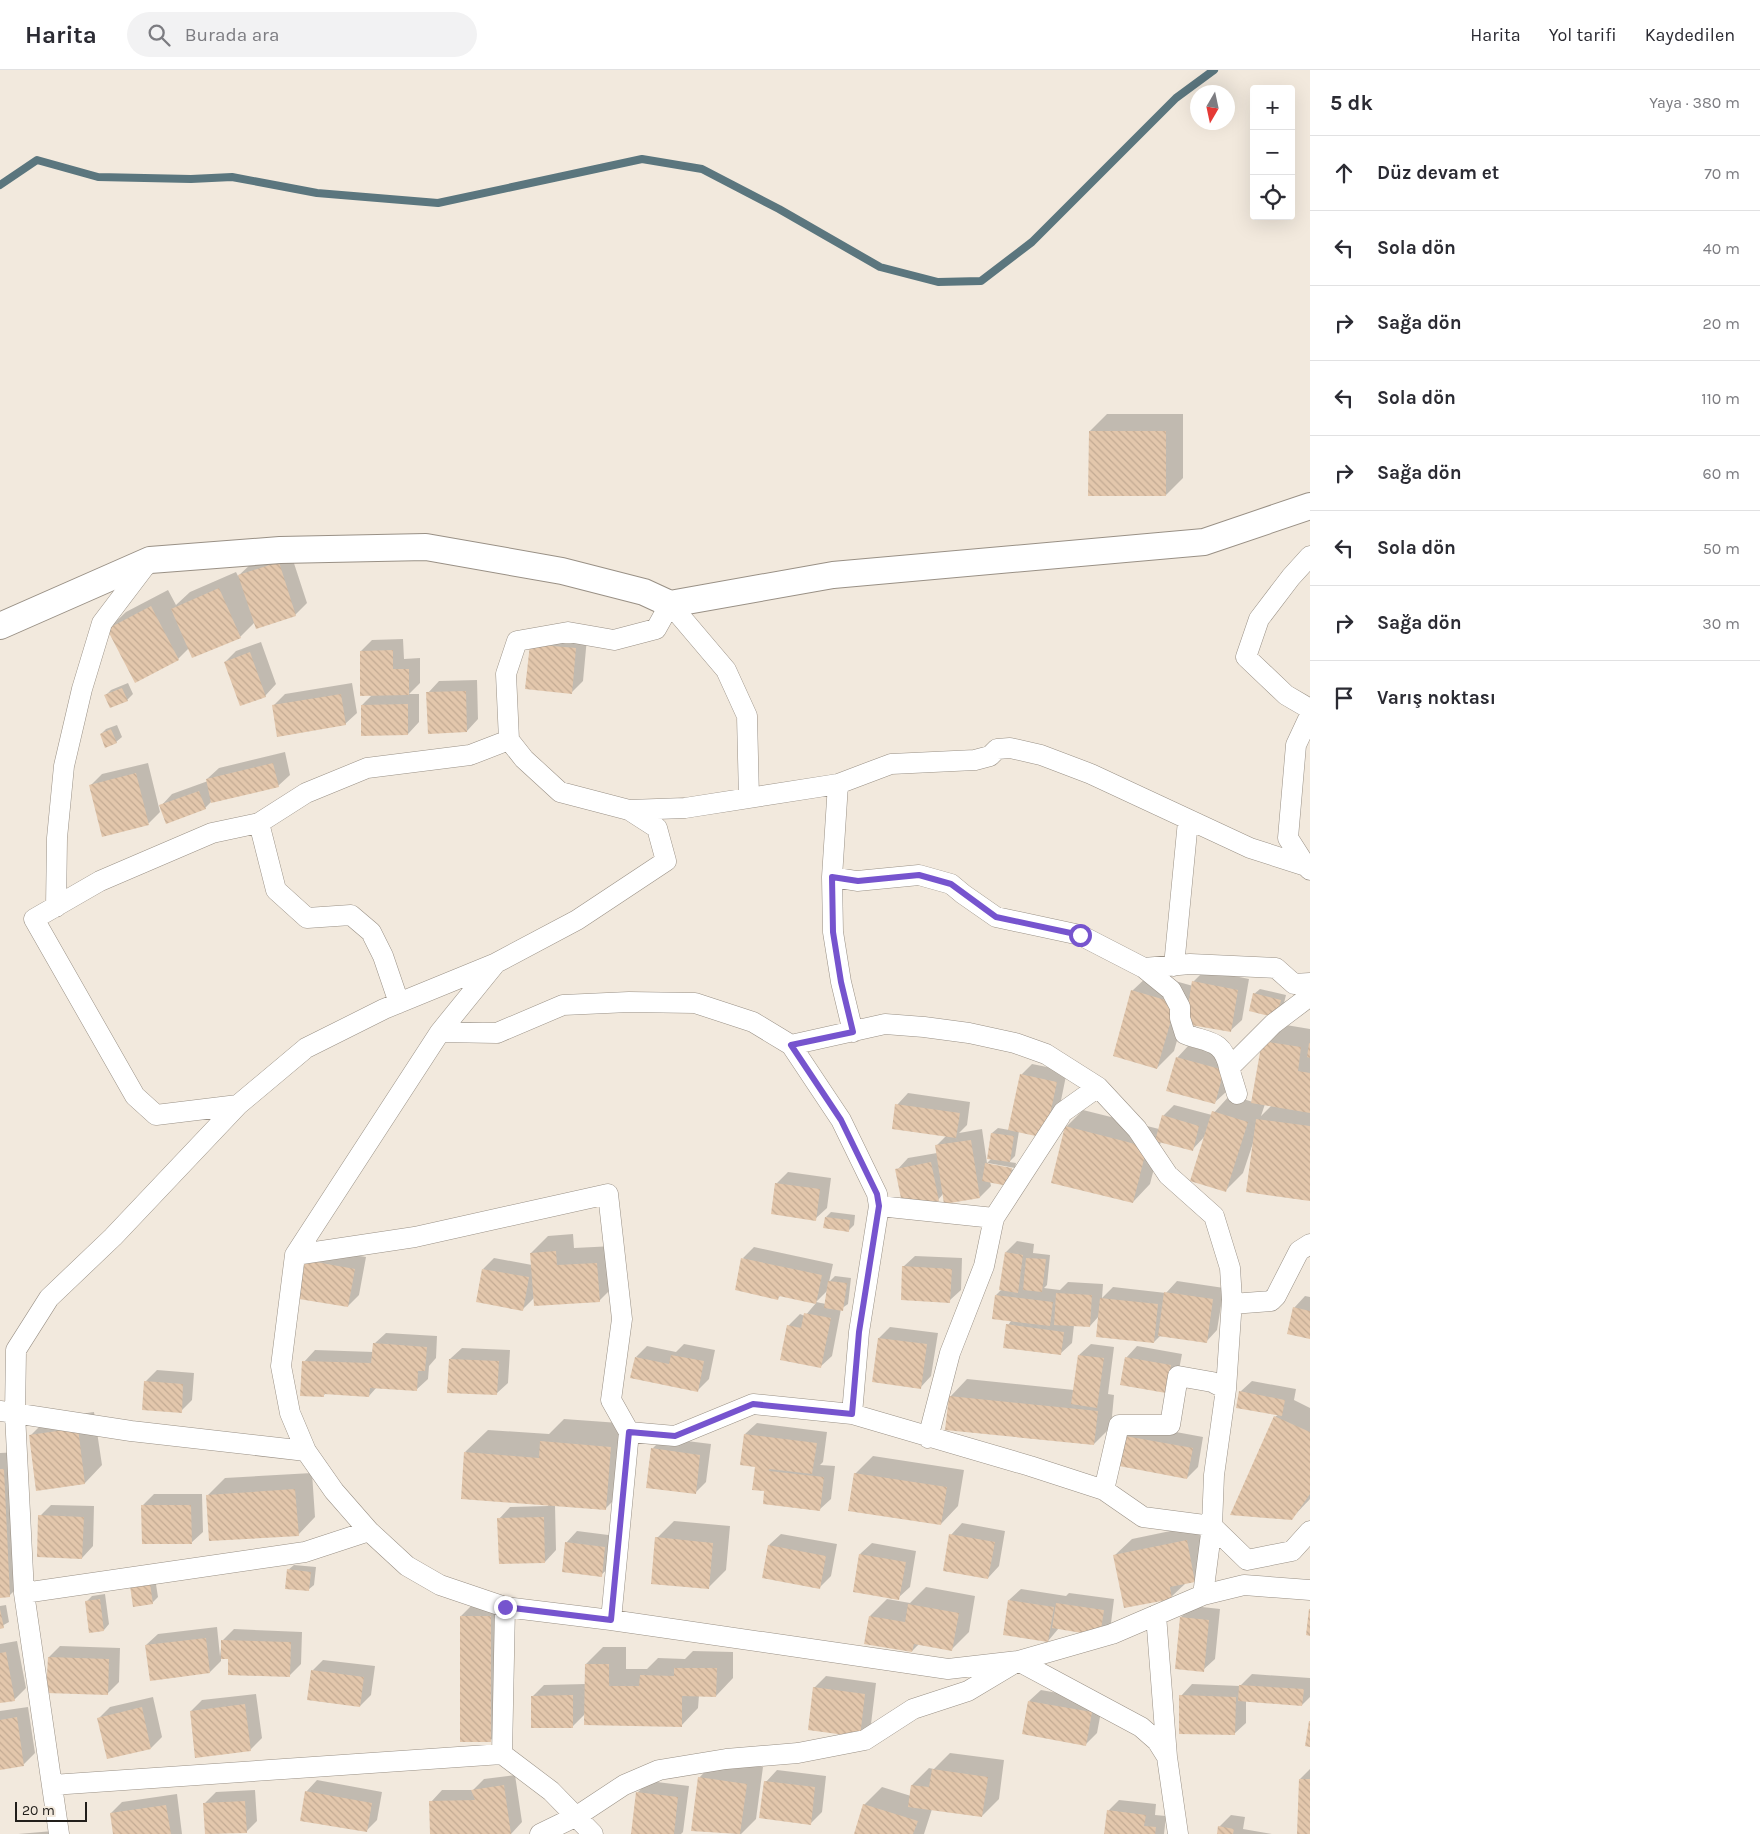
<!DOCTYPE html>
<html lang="tr">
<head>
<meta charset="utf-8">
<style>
  :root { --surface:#fff; --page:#f2f2f3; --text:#2b2b33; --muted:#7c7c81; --line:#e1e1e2 }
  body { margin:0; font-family:Karla,sans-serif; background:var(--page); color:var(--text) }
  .controls { position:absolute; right:15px; top:15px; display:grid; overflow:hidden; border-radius:5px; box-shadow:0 5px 20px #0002 }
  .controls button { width:45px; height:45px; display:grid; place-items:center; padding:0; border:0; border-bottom:1px solid var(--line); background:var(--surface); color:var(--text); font:25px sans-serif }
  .compass { position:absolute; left:1190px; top:15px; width:45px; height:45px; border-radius:50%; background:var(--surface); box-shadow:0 5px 20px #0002; rotate:189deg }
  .scale { position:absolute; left:15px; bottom:12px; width:72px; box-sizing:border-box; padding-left:5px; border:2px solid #221f1b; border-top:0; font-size:14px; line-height:18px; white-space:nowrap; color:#221f1b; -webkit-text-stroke:4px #f2e9dd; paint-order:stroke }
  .stop { position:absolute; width:15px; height:15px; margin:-11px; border:4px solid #7654ce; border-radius:50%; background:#fff }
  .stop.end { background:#7654ce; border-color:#fff; box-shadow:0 1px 5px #0008 }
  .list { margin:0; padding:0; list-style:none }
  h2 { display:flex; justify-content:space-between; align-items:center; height:65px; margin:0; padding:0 20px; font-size:21px }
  h2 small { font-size:16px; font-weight:400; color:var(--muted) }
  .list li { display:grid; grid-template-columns:32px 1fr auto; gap:15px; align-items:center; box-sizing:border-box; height:75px; padding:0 20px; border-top:1px solid var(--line) }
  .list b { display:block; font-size:19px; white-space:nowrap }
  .list em { font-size:16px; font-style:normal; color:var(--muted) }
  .icon { flex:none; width:28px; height:28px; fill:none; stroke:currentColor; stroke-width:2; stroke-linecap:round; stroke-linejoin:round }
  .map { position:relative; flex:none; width:1310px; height:1764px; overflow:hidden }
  header { display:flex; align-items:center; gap:30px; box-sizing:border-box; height:70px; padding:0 25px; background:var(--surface); border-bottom:1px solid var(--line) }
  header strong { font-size:24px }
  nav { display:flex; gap:28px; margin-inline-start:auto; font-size:18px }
  .search { width:350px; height:45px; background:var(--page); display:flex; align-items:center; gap:12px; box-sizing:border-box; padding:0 18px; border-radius:28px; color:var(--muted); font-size:19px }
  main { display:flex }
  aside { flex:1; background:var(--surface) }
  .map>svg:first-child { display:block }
  .shadow { fill:#0003; fill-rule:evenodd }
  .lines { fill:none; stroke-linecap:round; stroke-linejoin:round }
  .stream { stroke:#5b767e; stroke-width:8 }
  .building { fill:url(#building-back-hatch) }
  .minor-casing { stroke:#999085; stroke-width:21 }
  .tertiary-casing { stroke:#999085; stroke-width:28 }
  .minor { stroke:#fff; stroke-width:20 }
  .tertiary { stroke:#fff; stroke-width:26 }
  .route { stroke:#7654ce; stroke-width:6 }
</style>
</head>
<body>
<header>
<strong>Harita</strong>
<div class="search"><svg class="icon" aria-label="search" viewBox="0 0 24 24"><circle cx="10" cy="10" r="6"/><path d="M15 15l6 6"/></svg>Burada ara</div>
<nav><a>Harita</a><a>Yol tarifi</a><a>Kaydedilen</a></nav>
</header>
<main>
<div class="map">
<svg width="1310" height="1764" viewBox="0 0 1310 1764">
  <defs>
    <pattern id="building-back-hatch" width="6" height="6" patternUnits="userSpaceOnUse" patternTransform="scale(1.25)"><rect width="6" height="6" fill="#e3c7ac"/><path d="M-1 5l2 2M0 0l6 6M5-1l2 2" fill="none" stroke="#c2aa93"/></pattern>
  </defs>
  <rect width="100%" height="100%" fill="#f2e9dd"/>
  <path class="shadow" d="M1107,344H1183V408L1166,425L1090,361Z
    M290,481L307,533L295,545L255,552L240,567L189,578L178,589L108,559L126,542L168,520L176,535L190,522L236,502L238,506L251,494Z
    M587,568L583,611L571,623L531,575Z
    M403,569L404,589L420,588V613L409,624H419V652L408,664L362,635L373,624L361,581L372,570Z
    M261,572L276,614L265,626L225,592L236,581Z
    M477,610L478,649L467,661L428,623L439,611Z
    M128,613L133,624L127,630L106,625L111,620Z
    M352,613L357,643L345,654L273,636L285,624Z
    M117,655L122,667L116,672L101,664L106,659Z
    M285,682L290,705L278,716L212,731L205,738L161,736L172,724L208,711L207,709L219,698Z
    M148,693L160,742L149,753L103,765L90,716L102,704Z
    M1205,900L1249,909L1242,950L1230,961L1187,936L1174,981L1157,998L1132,921L1150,904L1193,916V912Z
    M1260,919L1286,925L1282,941L1254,924Z
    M1280,954L1310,959V1129L1253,1073L1243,1103L1226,1120L1205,1066L1192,1080L1161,1071L1150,1114L1133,1132L1066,1057L1083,1040L1159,1059L1163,1046L1174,1035L1212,1045L1230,1025L1253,1032L1263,972ZM1265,1034L1272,1035L1261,1046Z
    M1188,976L1235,989L1226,1022L1214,1033L1177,988Z
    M1032,994L1067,1001L1056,1055L1019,1061L1015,1086L1009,1092L1016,1093L1015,1098L988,1093V1095L1015,1100L1008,1114L990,1111L991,1116L980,1127L943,1124L938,1130L897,1100L908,1088L937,1083L936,1076L947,1065L897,1035L908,1023L970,1032L967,1055L959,1063L982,1059L987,1093L992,1088V1063L998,1058L1009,1060L1021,1005Z
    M788,1102L831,1108L827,1138L815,1149L772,1143L777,1113Z
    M831,1142L855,1145L854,1155L848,1161L826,1147Z
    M573,1164L574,1178L614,1176L616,1214L599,1231L534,1228L523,1239L483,1199L494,1188L532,1195L531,1183L548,1166Z
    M1017,1171L1034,1174L1033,1183L1050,1185L1047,1215L1044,1218L1060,1220L1068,1212L1103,1214L1102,1228L1113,1217L1166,1223L1177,1211L1224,1218L1217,1260L1206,1272L1161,1265L1154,1272L1099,1246L1090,1256L1074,1255L1072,1273L1060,1284L1008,1255L1012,1250L996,1225L1002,1219L1006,1182Z
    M754,1177L833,1194L829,1212L835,1206L851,1208L848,1234L841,1239L832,1286L820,1297L788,1256L800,1244L805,1246L816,1233L781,1225L778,1228L743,1188ZM828,1220L826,1234L816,1232Z
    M318,1179L366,1187L359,1225L348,1236L300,1228Z
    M915,1186L962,1188L961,1220L949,1231L903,1197Z
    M1305,1226L1310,1227V1267L1294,1238Z
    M890,1257L938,1263L931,1306L920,1318L873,1311L879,1268Z
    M386,1263L437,1266L436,1288L429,1296L428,1309L416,1320L377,1317L369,1326L326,1323L323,1326L304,1292L315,1280L374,1282V1274Z
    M684,1274L715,1280L709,1309L697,1321L636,1287L647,1276L676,1282Z
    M1091,1274L1114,1277L1108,1324L1114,1325L1111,1357L1094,1374L950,1327L967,1309L1074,1320L1079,1285Z
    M1137,1276L1182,1284L1177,1310L1126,1288Z
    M462,1278L510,1280L508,1313L496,1324L450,1289Z
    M157,1300L194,1303L192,1330L181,1341L145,1312Z
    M1252,1311L1296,1319L1294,1330L1310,1338V1429L1291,1449L1275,1347L1279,1344L1240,1322Z
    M94,1342L102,1395L85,1413L30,1366L47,1349Z
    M564,1349L633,1354L628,1416L606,1438L555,1435L556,1480L545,1492L499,1449L510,1437L548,1436V1434L465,1382L488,1360L549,1364Z
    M757,1353L827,1362L823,1392L820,1395L835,1396L831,1429L819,1440L765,1420L756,1396L741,1394L745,1364Z
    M1138,1355L1203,1367L1198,1397L1187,1408L1126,1367Z
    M663,1368L711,1374L706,1412L695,1423L652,1379Z
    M21,1382L26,1509L9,1526H0V1383Z
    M873,1386L964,1400L958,1436L941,1454L855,1404Z
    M312,1403L315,1447L298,1465L208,1425L225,1408Z
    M154,1424H202L203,1462L191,1473L142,1436Z
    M51,1435L94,1436L93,1476L82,1488L40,1446Z
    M674,1451L730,1456L726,1500L709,1517L657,1468Z
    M962,1453L1005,1461L999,1496L988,1508L951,1465Z
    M1204,1454L1195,1511L1186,1513L1171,1527L1114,1486L1132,1469Z
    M577,1461L616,1466L613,1494L601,1505L566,1473Z
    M781,1464L837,1474L831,1506L819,1518L769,1475Z
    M872,1473L916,1481L910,1517L898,1528L860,1484Z
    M294,1495L316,1497L314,1515L308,1520L288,1500Z
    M155,1508L158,1527L153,1532L132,1516Z
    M926,1517L975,1526L969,1562L952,1579L919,1574L912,1581L870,1546L887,1529L910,1533Z
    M1021,1519L1066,1526L1069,1523L1114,1529L1111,1553L1100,1564L1059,1558L1048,1571L1009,1530Z
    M105,1524L109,1554L104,1560L87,1531L92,1526Z
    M6,1535L9,1552L0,1557V1536Z
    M472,1535H502L501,1659L490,1671L461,1546Z
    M1193,1536L1220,1539L1215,1589L1203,1600L1181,1547Z
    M217,1557L220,1586L222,1571L234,1559L302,1562L301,1594L289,1606L230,1587H221V1591L210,1602L146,1575L158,1564Z
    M17,1571L26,1618L14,1630L0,1632V1574Z
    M60,1576L120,1578L119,1612L107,1624L49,1587Z
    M603,1577H626V1599H647L658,1588L685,1589L693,1581L733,1582V1608L716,1626L699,1625L698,1638L681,1656L585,1644L572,1657L533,1626L544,1615L586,1614V1594Z
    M323,1590L375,1596L371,1625L360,1636L312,1601Z
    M1252,1604L1310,1608V1627L1302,1635L1246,1630V1653L1234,1664L1181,1626L1192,1614L1240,1616Z
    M826,1606L876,1613L871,1654L859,1665L814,1618Z
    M1041,1620L1103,1631L1097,1663L1086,1674L1029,1631Z
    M256,1624L262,1668L250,1680L191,1641L202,1630Z
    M153,1627L162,1667L151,1678L99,1648L110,1637Z
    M28,1637L35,1683L24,1694L0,1698V1641Z
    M950,1683L1004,1690L999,1729L982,1746L932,1739L924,1764H855L864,1735L882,1717L911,1726L912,1715L929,1698L934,1699Z
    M716,1690L763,1697L756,1749L741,1764L692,1760L699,1708Z
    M1310,1699V1764H1299L1300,1709Z
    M777,1700L826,1706L822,1742L810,1754L766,1712Z
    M515,1705L522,1752L511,1764H431V1732L442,1720H473L484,1709Z
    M317,1710L382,1722L377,1750L366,1761L306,1722Z
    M649,1711L689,1716L683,1762L681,1764H632L638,1722Z
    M255,1720L257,1751L246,1762L206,1764L204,1734L216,1722Z
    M177,1724L182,1764H114L111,1743L122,1732Z
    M1119,1730L1156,1734L1155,1745L1166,1746L1164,1764H1105L1108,1741Z
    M1231,1745L1245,1747L1243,1759L1272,1764H1218L1219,1757Z
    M53,1761V1764H18Z"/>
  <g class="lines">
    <path class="stream" d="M0,115L37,90L98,107L191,109L232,107L317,123L438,133L642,89L702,99L779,139L880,197L938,212L981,211L1032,172L1176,28L1214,0"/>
  </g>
  <path class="building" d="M1089,361H1166V426H1088Z
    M279,492L296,546L256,559L238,505Z
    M219,518L241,568L192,588L171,539Z
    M151,536L179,590L135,613L107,559Z
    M530,574L576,578L572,624L525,619Z
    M393,580V599H409V625L360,626V581Z
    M250,582L266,627L240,636L224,592Z
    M122,618L128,631L110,638L104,625Z
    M466,621L467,662L428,664L426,622Z
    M341,624L346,655L277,667L272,635Z
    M408,634V665L361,666V635Z
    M111,659L117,673L105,678L100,664Z
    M273,693L279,717L211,733L206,709Z
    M136,703L149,755L102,767L89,715Z
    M199,721L206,739L166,754L159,735Z
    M1192,911L1238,920L1231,962L1185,954Z
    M1131,920L1176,933L1157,999L1113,986Z
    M1253,923L1281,930L1277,948L1249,941Z
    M1262,971L1301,977L1298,1001L1310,1003V1043L1251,1033Z
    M1309,973H1310V988L1307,987Z
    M1176,987L1224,1000L1215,1034L1166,1021Z
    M1020,1004L1057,1012L1045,1068L1008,1060Z
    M895,1034L960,1043L956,1068L892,1059Z
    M1212,1041L1248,1052L1226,1122L1190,1111Z
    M1162,1045L1199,1056L1193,1081L1155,1071Z
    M1256,1049L1310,1056V1131L1246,1122Z
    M1065,1056L1147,1077L1133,1133L1051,1113Z
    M991,1063L1014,1066L1010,1092L987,1089Z
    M971,1070L980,1128L944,1134L935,1075Z
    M931,1092L939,1131L903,1138L895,1099Z
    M985,1093L1012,1098L1008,1116L982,1111Z
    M775,1113L820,1119L816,1151L771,1144Z
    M825,1147L850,1150L849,1162L823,1158Z
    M556,1181L557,1195L597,1193L600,1232L534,1236L530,1183Z
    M1005,1182L1023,1185L1018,1223L999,1220Z
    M741,1188L822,1205L816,1234L779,1226L778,1230L735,1220Z
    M1026,1188L1046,1189L1042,1222L1023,1220Z
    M305,1190L355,1199L348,1237L299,1229Z
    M902,1196L952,1199L950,1233L901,1230Z
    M482,1199L529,1207L523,1241L476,1232Z
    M828,1211L847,1213L843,1241L824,1238Z
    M1164,1222L1213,1229L1207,1273L1158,1266Z
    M1056,1223L1092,1225L1090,1257L1054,1255Z
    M995,1225L1053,1232L1050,1256L992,1249Z
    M1100,1228L1158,1234L1154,1273L1096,1267Z
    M1293,1237L1310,1241V1269L1287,1264Z
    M804,1243L831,1248L821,1298L780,1290L787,1255L801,1258Z
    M1006,1254L1064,1262L1061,1285L1003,1278Z
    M878,1268L927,1274L921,1319L872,1312Z
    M373,1273L427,1277L425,1301H418L417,1321L370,1318L369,1327L324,1324V1327L300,1326L302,1291L371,1293Z
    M671,1285L704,1291L698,1322L630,1308L635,1287L669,1294Z
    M1078,1285L1104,1288L1097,1338L1071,1334Z
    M1125,1287L1171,1295L1166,1323L1120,1315Z
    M449,1289L499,1291L497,1325L447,1323Z
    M144,1311L183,1314L182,1343L142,1340Z
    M1239,1321L1285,1330L1282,1346L1236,1338Z
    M949,1326L1098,1341L1094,1375L945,1360Z
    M1274,1346L1310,1362V1424L1292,1450L1230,1445Z
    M78,1358L85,1414L36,1421L29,1365Z
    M744,1364L817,1373L812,1404L769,1399V1401L824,1407L820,1441L763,1434L764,1421L752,1420L755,1397L740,1395Z
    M1125,1366L1193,1378L1187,1409L1119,1396Z
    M540,1371L611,1377L606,1440L461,1429L464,1382L539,1388Z
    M651,1378L700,1385L696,1424L646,1418Z
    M0,1399H4L10,1527L0,1528Z
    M854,1403L947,1417L941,1455L848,1441Z
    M295,1419L299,1466L209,1471L206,1425Z
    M141,1435H191L192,1474H142Z
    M38,1445L84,1447L82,1489L37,1487Z
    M544,1447L545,1493L499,1494L497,1448Z
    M949,1464L995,1472L988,1509L943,1501Z
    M655,1467L713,1473L709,1519L651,1514Z
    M1187,1470L1195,1512L1170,1517L1172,1529L1124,1538L1113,1485Z
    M565,1472L605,1477L602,1507L562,1502Z
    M768,1475L826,1486L820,1519L762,1508Z
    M859,1484L906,1492L899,1530L853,1522Z
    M287,1499L311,1502L309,1521L285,1519Z
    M150,1513L153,1534L133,1537L130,1516Z
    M100,1529L104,1561L89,1563L85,1531Z
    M1008,1530L1054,1537L1048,1572L1003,1565Z
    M1056,1533L1104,1540L1100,1566L1052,1558Z
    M908,1534L959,1543L952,1581L914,1574L912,1582L864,1574L869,1546L905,1552Z
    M0,1539L4,1558L0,1559Z
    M1309,1539H1310V1566L1306,1565Z
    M460,1546H491V1672H460Z
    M1180,1547L1209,1550L1204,1602L1175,1599Z
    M206,1568L210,1603L150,1611L145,1575Z
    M221,1570L291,1572L290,1607L228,1605V1589H221Z
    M6,1582L15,1631L0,1633V1583Z
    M48,1587L109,1589L108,1625L46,1623Z
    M585,1594H609V1616H639L640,1605L674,1606V1598H717L716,1627L682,1626V1657L584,1655Z
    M311,1600L364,1607L360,1637L307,1630Z
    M1239,1615L1304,1619L1302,1636L1238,1631Z
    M813,1617L865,1624L860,1667L808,1660Z
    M573,1625V1658H531V1626Z
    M1179,1625L1236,1627L1235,1665L1179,1664Z
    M1028,1631L1092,1642L1086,1676L1022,1664Z
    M245,1634L251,1681L195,1688L190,1641Z
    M142,1637L151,1679L107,1689L97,1648Z
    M17,1647L24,1696L0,1700V1650Z
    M1309,1651H1310V1677L1305,1676Z
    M932,1699L988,1707L982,1747L908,1737L911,1715L929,1717Z
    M698,1707L747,1714L740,1764L691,1761Z
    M1299,1709H1310V1764H1297Z
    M764,1711L815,1717L811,1755L759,1748Z
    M504,1715L511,1764H430L429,1731L475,1730L471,1720Z
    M305,1721L372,1733L367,1762L300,1751Z
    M636,1722L678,1727L674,1764H631Z
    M245,1731L247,1763L205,1764L203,1733Z
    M863,1734L918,1751L913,1764H854Z
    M166,1735L171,1764H113L110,1743Z
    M1107,1740L1146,1745L1144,1756L1156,1757L1155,1764H1104Z
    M1218,1756L1234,1759L1233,1764H1217Z"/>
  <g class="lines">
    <defs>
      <path id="minor" d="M1310,486L1291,507L1259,549L1246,587L1286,625L1310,639
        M838,714L832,807L857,811L919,805L951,814L963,824L996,847L1080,865L1144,898L1171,920L1180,937V948L1185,964C1208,973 1223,969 1229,998
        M749,728L747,646L726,600L670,534L656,559L614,570L568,562L517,571L506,604L509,670L524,689L560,722L629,740L657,758L666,791L577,850L496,893L440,962L295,1185L281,1296L290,1343L306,1381L334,1421L369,1461L407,1496L440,1515L505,1537L611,1550L948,1599L1018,1591L1112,1564L1203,1525L1244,1515L1310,1520
        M629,740L685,738L838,714L891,694L975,690L990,686L997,679L1010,678L1041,685L1091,704L1250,778L1306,796L1310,800
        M259,753L276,820L307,848L351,845L371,862L383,886L399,933
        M1306,796L1288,768L1296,675L1310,645
        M832,807L833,862L841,912L853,962
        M56,837L57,768L64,696L82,619L102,553L149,491
        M1174,896L1188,751
        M1144,898L1190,894L1276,898L1294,914L1310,913
        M440,962L497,963L563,935L629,932L695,933L753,952L791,975L841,1050L877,1124L879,1136L859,1262L852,1344
        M791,975L885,954L924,957L969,963L1015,973L1046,984L1098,1017L1137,1059L1168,1105L1214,1146L1230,1198L1232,1230L1226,1319L1214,1405L1212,1456L1203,1525
        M1237,1024L1229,998L1273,954L1310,926
        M238,1035L156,1045L135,1026L34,849L100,811L212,763L259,753L306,723L367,698L470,685L509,670
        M879,1136L994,1148
        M295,1185L415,1167L608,1124L622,1249L611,1330L629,1362L611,1550
        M1232,1234L1271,1231L1276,1226L1299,1181L1310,1174
        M0,1341L131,1361L306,1381
        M629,1362L675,1366L753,1334L852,1344L1030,1396L1104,1420L1143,1447L1212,1456L1247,1490L1292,1481L1310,1461
        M928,1368L950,1283L984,1196L994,1148L1063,1042L1098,1017
        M1104,1420L1119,1355H1170L1178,1306L1212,1312L1226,1319
        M24,1523L305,1482L369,1461
        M1156,1545L1167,1687
        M502,1684L505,1537
        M52,1715L502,1684L551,1721L593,1764
        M59,1764L24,1523L15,1344L16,1280L49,1228L113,1167L238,1035L306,978L384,939L494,894
        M540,1764L577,1746L624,1715L659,1700L726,1689L798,1683L865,1670L913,1639L968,1621L1018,1591L1141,1657L1157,1671L1167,1687L1178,1764"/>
      <path id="tertiary" d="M0,556L150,490L280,480L426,477L562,501L644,522L670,534L833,505L1204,472L1310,436"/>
    </defs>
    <use href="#minor" class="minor-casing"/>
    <use href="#tertiary" class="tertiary-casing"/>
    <use href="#minor" class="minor"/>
    <use href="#tertiary" class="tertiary"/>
  </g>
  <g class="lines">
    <path class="route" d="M505,1537L611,1550L629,1362L675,1366L753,1334L852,1344L859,1262L879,1136L877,1124L841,1050L791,975L853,962L841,912L833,862L832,807L858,811L919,805L951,814L996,847L1080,865"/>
  </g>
</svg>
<div class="controls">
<button>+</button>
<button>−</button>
<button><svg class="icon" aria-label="locate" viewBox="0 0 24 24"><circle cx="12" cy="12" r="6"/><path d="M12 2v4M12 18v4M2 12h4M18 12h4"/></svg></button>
</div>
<svg class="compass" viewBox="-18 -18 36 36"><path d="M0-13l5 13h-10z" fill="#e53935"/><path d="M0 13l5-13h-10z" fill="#7c7c81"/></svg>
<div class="scale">20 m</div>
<div class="stop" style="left:1080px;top:865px"></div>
<div class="stop end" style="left:505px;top:1537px"></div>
</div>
<aside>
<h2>5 dk<small>Yaya · 380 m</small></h2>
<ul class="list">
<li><svg class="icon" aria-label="ahead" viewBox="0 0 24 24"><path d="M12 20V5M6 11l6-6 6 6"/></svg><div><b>Düz devam et</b></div><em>70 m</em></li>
<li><svg class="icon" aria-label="left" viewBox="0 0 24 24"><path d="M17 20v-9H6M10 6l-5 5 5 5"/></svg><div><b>Sola dön</b></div><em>40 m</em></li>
<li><svg class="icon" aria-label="right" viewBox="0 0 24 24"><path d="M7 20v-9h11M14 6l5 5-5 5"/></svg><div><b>Sağa dön</b></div><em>20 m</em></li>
<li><svg class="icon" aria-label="left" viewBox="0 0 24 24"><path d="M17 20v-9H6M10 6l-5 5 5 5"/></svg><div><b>Sola dön</b></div><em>110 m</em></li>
<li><svg class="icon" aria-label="right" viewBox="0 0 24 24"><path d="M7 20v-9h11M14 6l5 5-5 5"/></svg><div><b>Sağa dön</b></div><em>60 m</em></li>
<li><svg class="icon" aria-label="left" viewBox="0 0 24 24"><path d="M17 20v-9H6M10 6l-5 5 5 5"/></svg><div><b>Sola dön</b></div><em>50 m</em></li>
<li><svg class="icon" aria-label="right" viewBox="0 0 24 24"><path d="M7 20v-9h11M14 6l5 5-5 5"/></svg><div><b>Sağa dön</b></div><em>30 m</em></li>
<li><svg class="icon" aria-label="arrive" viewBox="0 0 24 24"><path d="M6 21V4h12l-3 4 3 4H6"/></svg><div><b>Varış noktası</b></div></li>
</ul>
</aside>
</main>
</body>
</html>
